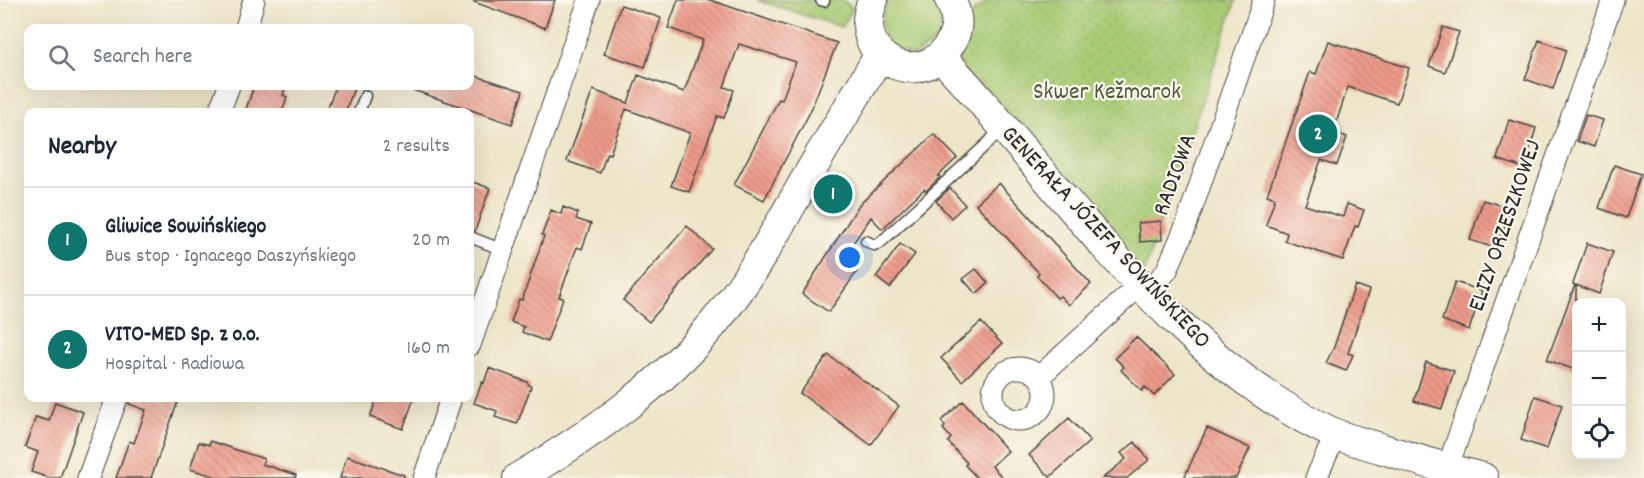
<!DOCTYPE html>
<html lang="en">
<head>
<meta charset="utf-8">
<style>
  :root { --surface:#fff; --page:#f6f6f7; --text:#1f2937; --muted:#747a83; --line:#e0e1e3; --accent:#0f766e }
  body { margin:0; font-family:Dekko,sans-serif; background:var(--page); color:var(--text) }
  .controls { position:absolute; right:18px; bottom:18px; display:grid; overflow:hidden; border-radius:12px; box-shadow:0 6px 24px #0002 }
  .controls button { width:54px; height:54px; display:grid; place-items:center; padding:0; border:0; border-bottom:2px solid var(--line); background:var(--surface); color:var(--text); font:30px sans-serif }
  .you { position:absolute; left:850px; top:258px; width:21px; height:21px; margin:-15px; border:4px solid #fff; border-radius:50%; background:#1a73e8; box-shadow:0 0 0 9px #1a73e833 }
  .badge { display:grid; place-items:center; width:39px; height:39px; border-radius:50%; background:var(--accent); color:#fff; font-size:20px; font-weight:700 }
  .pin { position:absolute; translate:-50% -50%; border:3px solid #fff; box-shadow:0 2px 6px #0006 }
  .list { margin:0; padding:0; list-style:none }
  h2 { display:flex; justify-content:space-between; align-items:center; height:78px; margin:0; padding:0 24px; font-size:26px }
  h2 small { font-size:20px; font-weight:400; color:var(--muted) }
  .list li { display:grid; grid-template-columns:39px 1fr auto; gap:18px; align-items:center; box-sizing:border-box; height:108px; padding:0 24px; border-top:2px solid var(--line) }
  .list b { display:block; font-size:22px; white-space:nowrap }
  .list p { margin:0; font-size:20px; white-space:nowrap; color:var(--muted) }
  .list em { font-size:20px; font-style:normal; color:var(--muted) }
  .icon { flex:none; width:33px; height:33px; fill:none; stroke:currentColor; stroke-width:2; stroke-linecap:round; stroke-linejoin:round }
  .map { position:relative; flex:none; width:1644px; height:478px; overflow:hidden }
  .search { position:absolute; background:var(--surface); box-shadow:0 6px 24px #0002; left:24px; top:24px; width:450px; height:66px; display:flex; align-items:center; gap:15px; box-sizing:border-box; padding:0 21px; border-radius:12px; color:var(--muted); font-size:22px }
  .panel { position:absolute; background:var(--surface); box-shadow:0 6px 24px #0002; left:24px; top:108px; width:450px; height:294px; border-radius:12px }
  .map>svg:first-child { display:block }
  .grass { fill:#a8cb74; stroke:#6a7b50; stroke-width:1.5 }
  .park { fill:url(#park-dots); stroke:#6a7b50; stroke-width:1.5 }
  .building { fill:url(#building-back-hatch) }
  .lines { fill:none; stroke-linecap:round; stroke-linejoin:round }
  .lane-casing { stroke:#484743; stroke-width:13 }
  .street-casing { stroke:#484743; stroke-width:23 }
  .secondary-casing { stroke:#484743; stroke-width:32 }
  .lane { stroke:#fff; stroke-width:10 }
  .street { stroke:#fff; stroke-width:21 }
  .secondary { stroke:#fff; stroke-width:30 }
  .labels { text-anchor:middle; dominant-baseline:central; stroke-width:4.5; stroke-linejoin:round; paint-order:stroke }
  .park-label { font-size:24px; fill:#505b41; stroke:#fbf7ec }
  .street-label { font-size:24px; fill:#2b2b2b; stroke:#fbf7ec }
</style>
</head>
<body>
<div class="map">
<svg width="1644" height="478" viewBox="0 0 1644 478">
  <defs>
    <pattern id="park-dots" width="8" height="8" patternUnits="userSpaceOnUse" patternTransform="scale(1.5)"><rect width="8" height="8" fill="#a8cb74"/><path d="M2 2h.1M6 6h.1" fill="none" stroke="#91ae65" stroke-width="1.8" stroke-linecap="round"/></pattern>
    <pattern id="building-back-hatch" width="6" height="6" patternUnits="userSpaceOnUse" patternTransform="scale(1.5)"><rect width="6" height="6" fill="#ee9b8a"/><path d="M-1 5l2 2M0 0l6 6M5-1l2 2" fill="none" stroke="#c17f71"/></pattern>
  </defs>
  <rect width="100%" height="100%" fill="#fbf7ec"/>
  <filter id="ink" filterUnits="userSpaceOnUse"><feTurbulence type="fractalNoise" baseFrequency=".0167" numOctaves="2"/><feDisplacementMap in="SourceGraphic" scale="12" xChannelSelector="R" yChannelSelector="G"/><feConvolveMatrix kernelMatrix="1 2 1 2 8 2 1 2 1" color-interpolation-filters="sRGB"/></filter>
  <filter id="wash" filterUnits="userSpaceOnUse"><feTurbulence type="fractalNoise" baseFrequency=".008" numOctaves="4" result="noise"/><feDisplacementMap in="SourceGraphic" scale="24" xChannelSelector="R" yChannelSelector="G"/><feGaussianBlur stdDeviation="1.35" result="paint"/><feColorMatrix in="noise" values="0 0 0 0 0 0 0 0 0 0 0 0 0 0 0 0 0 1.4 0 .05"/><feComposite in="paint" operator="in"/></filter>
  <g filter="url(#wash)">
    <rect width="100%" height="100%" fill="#ede5c8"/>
    <path class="grass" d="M890,0H932C945,15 942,21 939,39L913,56L886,44C883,27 877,15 890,0Z"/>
    <path class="park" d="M757,0H843L853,9L842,27Z
      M990,0H1236L1144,273L950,54L962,30L973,12Z"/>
    <g id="blocks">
      <path class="building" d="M474,0H555L545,28L474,2Z
        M678,0H710L837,43L810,112L764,200L734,185L779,99L782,100L796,62L739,44L724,87L734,90L724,118L717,116L689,192L671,186L690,133L626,109L610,154L607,153L600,173L567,161L593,90L628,103L638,75L684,92L703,40L668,28Z
        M621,5L661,18L645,67L604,54Z
        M1443,27L1459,32L1445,72L1429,66Z
        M1539,40L1566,50L1553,89L1525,79Z
        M1328,41L1409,68L1397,103L1348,87L1333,132L1347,137L1337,165L1321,160L1305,205L1343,217L1347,204L1364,210L1358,227L1355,226L1343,260L1285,241L1287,233L1266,225L1275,198L1267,195L1310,72L1316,74Z
        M470,74L523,91L512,124L407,88L408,86H470Z
        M254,86H273L285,89L283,95L287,97L282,112H245Z
        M336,86H355L345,112H326Z
        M1586,115L1603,120L1594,147L1577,141Z
        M1509,120L1536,128L1524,168L1497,159Z
        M934,134L957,158L938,176L940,177L926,191L924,189L882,229L871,217L842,259L858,270L829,312L802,294L859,205Z
        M1614,165L1641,174L1626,218L1599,208Z
        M470,181L490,188L475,231L470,230Z
        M999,183L1091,284L1069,305L1060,296L1057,298L1037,276L1039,273L976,204Z
        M950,188L965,205L951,218L936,201Z
        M1483,200L1510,208L1498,249L1470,240Z
        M563,207L578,213L576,219L591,224L582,249L577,247L559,297L563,298L547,342L522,332L524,327L511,322L519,299L522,300L544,236L542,235L551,210L561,214Z
        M1161,221L1162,240L1140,242L1138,223Z
        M687,226L712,249L649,322L623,300Z
        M1587,243L1613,252L1599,294L1576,285V370L1547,360L1575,285L1573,284Z
        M900,244L915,254L890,288L876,277Z
        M976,269L988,283L976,294L963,279Z
        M1455,282L1482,291L1469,330L1442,320Z
        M1355,285L1369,290L1348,353L1353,355L1346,371L1326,363L1334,347Z
        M981,322L1002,344L962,381L941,358Z
        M1136,337L1175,374L1154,396L1145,387L1142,391L1121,370L1124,367L1115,358Z
        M828,355L899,406L871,445L800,393Z
        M1426,362L1454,371L1442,409L1414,401Z
        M489,368L527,382L531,387L517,424L495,417L497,411L474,403L482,382L484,383Z
        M1535,396L1562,405L1547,449L1521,440Z
        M129,398H179L151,478H116L129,441L134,443L146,410L129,404Z
        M377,398H414L403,429L370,417Z
        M963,401L1008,451L992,466L1003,478H977L965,465L967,463L948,442L951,438L943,429L945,426L941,421Z
        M55,402L83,412L60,478H50L31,472L38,452L25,447L36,417L49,421Z
        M1069,418L1090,441L1050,477L1029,455Z
        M1207,428L1250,448L1236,478H1184Z
        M210,441L264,459L262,464L296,475L295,478H220L190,469L199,442L209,445Z
        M1135,442L1149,460L1127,478H1103L1126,459L1121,453Z
        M347,456L404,475V478H340Z"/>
    </g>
  </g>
  <g filter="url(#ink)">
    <use href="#blocks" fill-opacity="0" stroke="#484743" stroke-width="1.5"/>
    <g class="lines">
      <defs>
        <path id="lane" d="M821,0L824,1
          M359,112L365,96
          M470,237L503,250
          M866,241L874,245L880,243L990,141L1001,126"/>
        <path id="street" d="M246,28L254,0
          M219,112L229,86
          M1149,292L1167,270L1185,228L1264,0
          M470,345L589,0
          M993 394a26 26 0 1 1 52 0a26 26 0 1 1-52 0Z
          M1039,377L1141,284
          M1447,469L1613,0
          M88,478L117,398
          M424,478L451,398
          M1316,478L1336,434"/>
        <path id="secondary" d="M873,0C848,61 925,94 952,40C959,27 957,13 950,0
          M941,57C1062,184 1171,359 1335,434C1350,440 1367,444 1383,449C1416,459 1449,470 1483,478
          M518,478C587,437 661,387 713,324C750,280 777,229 806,179C830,137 856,96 880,54"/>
      </defs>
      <use href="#lane" class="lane-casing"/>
      <use href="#street" class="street-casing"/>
      <use href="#secondary" class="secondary-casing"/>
      <use href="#lane" class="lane"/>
      <use href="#street" class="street"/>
      <use href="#secondary" class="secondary"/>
    </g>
  </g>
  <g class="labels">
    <g class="park-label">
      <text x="1107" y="93">Skwer Kežmarok</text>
    </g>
    <g class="street-label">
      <text transform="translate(1176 175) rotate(-70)">RADIOWA</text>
      <text transform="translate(1506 226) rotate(-71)">ELIZY ORZESZKOWEJ</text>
      <text transform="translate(1105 238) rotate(47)">GENERAŁA JÓZEFA SOWIŃSKIEGO</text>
    </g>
  </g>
</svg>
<div class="controls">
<button>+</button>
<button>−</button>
<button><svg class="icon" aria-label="locate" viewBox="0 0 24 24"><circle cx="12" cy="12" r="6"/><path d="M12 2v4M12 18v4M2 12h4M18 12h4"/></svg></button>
</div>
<div class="you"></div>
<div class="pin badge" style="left:833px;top:194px">1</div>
<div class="pin badge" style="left:1318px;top:134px">2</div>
<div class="search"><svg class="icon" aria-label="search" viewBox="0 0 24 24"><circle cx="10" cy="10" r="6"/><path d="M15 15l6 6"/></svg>Search here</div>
<section class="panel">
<h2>Nearby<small>2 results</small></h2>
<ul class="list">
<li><span class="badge">1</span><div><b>Gliwice Sowińskiego</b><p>Bus stop · Ignacego Daszyńskiego</p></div><em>20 m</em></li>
<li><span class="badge">2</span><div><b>VITO-MED Sp. z o.o.</b><p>Hospital · Radiowa</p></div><em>160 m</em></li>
</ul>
</section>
</div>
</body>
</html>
